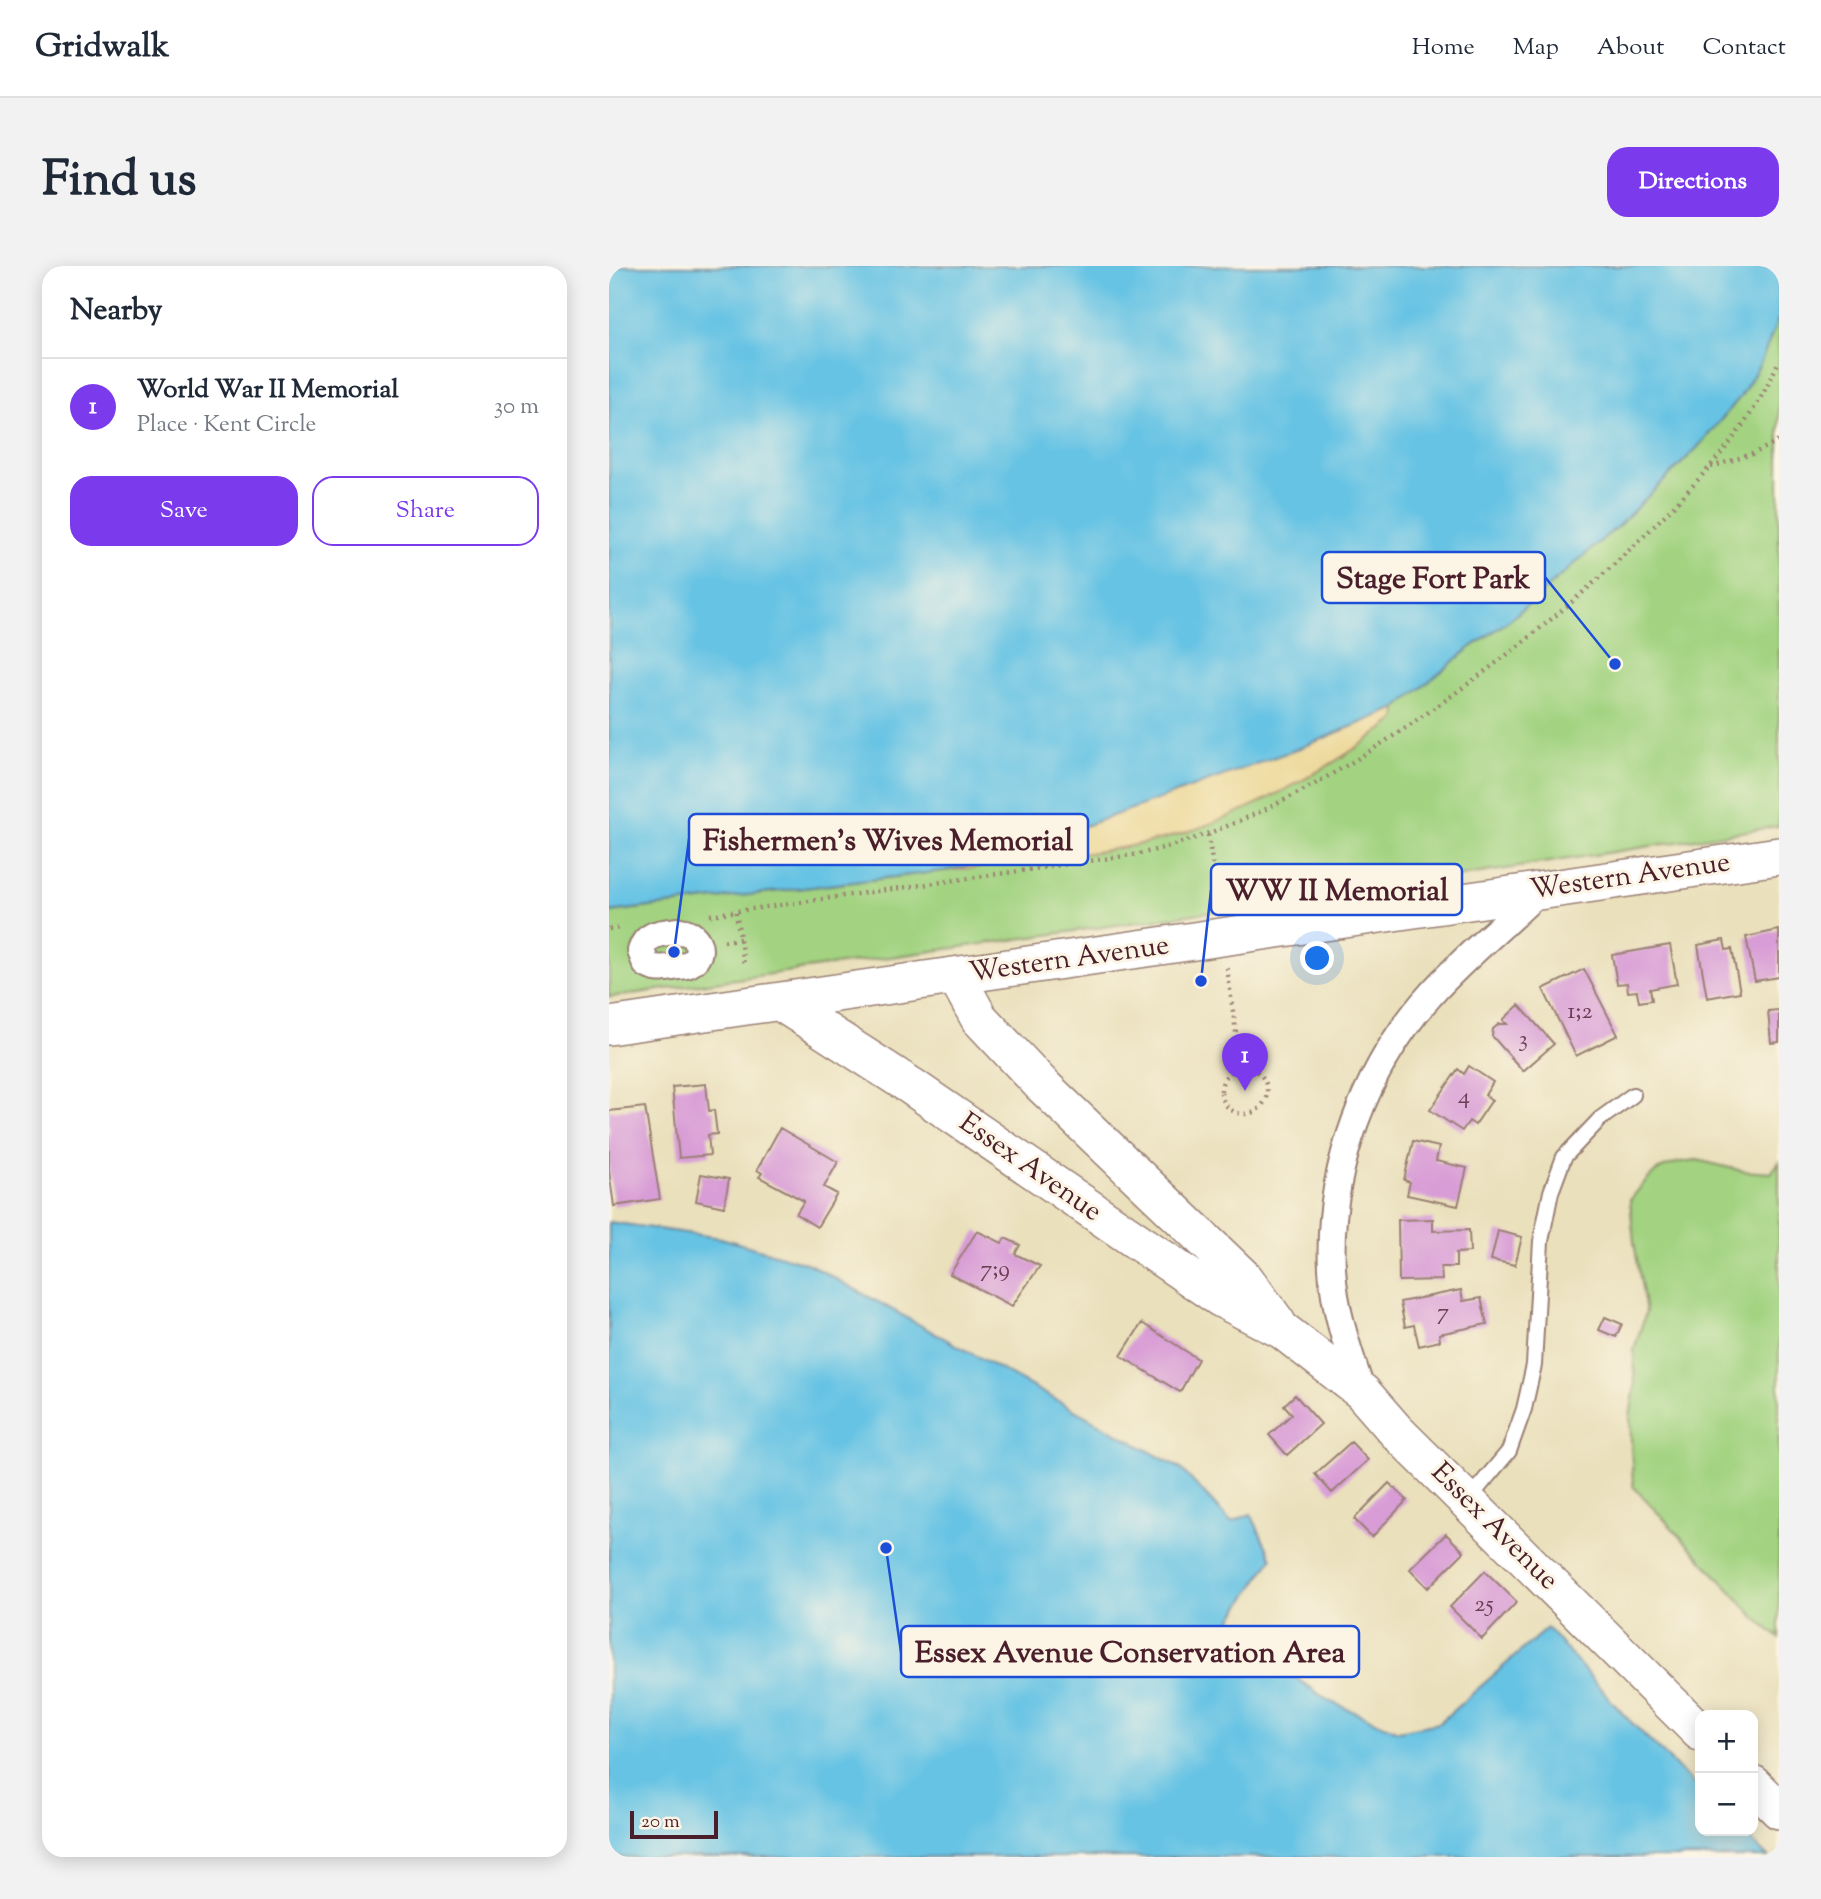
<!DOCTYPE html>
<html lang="en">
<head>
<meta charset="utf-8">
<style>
  :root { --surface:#fff; --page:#f2f2f3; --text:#1f2937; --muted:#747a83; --line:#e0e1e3; --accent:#7c3aed }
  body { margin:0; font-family:"Sorts Mill Goudy",serif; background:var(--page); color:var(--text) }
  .controls { position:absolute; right:21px; bottom:21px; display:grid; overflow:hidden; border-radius:14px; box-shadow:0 4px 18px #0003 }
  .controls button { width:63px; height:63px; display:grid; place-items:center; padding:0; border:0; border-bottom:2px solid var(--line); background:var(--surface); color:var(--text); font:35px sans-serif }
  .scale { position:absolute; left:21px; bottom:18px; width:88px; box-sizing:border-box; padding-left:7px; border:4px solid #4a1f2b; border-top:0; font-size:19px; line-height:24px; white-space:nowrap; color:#4a1f2b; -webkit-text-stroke:5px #fcf5e5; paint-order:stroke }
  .you { position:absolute; left:709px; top:693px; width:24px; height:24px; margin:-18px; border:5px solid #fff; border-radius:50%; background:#1a73e8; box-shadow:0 0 0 10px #1a73e833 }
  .badge { display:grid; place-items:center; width:46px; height:46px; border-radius:50%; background:var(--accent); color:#fff; font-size:23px; font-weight:700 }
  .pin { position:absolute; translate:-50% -58px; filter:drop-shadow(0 2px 4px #0008) }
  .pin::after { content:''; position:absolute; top:37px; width:24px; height:21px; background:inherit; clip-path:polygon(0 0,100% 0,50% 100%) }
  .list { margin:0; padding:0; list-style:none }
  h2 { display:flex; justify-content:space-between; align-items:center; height:91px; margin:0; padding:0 28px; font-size:30px }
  h2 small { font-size:23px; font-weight:400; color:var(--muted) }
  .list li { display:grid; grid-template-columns:46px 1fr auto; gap:21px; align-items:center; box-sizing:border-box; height:98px; padding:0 28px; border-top:2px solid var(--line) }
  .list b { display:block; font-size:26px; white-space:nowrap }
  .list p { margin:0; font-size:23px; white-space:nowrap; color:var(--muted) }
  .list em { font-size:23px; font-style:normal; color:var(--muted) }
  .actions { display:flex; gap:14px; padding:21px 28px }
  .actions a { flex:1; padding:16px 0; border:2px solid var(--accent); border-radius:21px; text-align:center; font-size:24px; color:var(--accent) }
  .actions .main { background:var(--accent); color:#fff }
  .map { position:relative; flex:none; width:1170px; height:1591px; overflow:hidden; border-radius:21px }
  header { display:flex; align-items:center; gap:42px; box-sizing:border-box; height:98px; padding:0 35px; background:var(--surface); border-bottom:2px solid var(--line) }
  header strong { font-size:33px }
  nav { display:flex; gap:38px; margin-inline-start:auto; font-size:24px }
  .intro { display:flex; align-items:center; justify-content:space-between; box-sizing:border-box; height:168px; padding:0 42px }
  h1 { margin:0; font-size:49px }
  .button { padding:18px 32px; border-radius:21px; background:var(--accent); color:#fff; font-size:24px; font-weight:700 }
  main { display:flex; gap:42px; padding:0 42px }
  aside { flex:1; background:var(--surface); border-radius:21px; box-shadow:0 4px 18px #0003 }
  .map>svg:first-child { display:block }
  .green { fill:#a3d381; stroke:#767956; stroke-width:2 }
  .sand { fill:#eeda9e; stroke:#9c7c64; stroke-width:2 }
  .water { fill:#66c3e4; stroke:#587188; stroke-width:2 }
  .building { fill:#d89cd6 }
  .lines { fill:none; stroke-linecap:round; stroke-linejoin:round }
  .lane-casing { stroke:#9a8074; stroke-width:18 }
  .street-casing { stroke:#9a8074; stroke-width:30 }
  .secondary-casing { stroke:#9a8074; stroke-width:40 }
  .path { stroke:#9a8074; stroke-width:4.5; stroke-dasharray:2 5; stroke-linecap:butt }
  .lane { stroke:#fff; stroke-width:14 }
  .street { stroke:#fff; stroke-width:26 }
  .secondary { stroke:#fff; stroke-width:37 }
  .labels { text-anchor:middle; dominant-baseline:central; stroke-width:6; stroke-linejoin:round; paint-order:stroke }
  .number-label { font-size:24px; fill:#6e3e56 }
  .street-label { font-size:28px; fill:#4a1f2b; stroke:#fcf5e5 }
  .leader { fill:none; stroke:#1d4ed8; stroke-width:2.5 }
  .callout-dot { fill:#1d4ed8; stroke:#fcf5e5; stroke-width:2.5 }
  .callout { fill:#fcf5e5; stroke:#1d4ed8; stroke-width:2.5 }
  .callout-label { font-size:30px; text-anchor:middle; font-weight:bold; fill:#4a1f2b }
</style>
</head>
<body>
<header>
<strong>Gridwalk</strong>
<nav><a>Home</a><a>Map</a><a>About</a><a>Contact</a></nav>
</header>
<div class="intro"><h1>Find us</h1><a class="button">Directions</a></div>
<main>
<aside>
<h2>Nearby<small></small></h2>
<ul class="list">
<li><span class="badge">1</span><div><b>World War II Memorial</b><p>Place · Kent Circle</p></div><em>30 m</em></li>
</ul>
<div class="actions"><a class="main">Save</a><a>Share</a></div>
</aside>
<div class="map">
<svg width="1170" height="1591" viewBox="0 0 1170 1591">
  <rect width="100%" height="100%" fill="#fcf5e5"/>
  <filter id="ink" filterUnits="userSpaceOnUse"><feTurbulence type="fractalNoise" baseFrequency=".0143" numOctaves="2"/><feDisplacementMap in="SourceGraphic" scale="14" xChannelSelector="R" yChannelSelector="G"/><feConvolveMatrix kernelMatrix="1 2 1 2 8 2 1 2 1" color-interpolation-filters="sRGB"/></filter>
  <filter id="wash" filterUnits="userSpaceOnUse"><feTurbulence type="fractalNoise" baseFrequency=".00686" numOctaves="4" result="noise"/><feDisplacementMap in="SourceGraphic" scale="28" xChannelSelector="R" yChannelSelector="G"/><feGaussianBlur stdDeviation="1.57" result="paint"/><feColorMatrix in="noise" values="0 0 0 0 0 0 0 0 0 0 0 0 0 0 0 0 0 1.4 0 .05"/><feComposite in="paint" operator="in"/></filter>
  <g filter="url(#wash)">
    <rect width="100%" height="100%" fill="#eae0bc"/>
    <path class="green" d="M1170,51V560L852,610L0,731V646L334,605L861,382L902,353L1009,260L1088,182L1132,130Z
      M1088,894L1134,905L1162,907L1170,896V1372L1149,1354L1024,1220L1021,1151L1026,1121L1025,1084L1037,1046L1025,976L1021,934C1046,904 1048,898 1088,894Z"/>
    <path class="sand" d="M788,442L787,453C729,499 632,552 561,571C517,583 470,589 424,594C394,598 364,603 334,605C396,592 453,568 512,546C605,513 697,480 788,442Z"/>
    <path class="water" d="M0,0H1170V51L1151,98L1132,130L1088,182L1009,260L902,353L861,382L788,442L691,482L373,597L334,605L0,646Z
      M0,956L112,972L200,998L571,1202L622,1256L642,1248L663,1293L616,1363L720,1435L789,1465L830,1457L938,1362L1015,1449L1091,1524V1565H1132L1159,1591H0Z"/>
    <g id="blocks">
      <path class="building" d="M1170,664V711L1146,715L1137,671Z
        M1115,674L1117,684L1123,683L1131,726L1098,732L1089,679Z
        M1061,679L1068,718L1041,723L1043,734L1030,736L1028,725L1019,726L1018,717L1008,718L1003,689Z
        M975,703L1009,769L967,790L934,723Z
        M910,739L945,778L914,805L883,770L884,763L890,758H898L894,754Z
        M1170,744V776L1162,777L1159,745Z
        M860,800L884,816L876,829L883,834L866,859L860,855L853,865L821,844L849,803L855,808Z
        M97,818L100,845L105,844L108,868L99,869L101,889L70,892L63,821Z
        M36,841L51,933L5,940L0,905V845Z
        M171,862L229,896L215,921L228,928L208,961L187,948L195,935L150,911L153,907L148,904Z
        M804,875L830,881L827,895L858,902L849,940L798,929L801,916L795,914Z
        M92,908L120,913L115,941L87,935Z
        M824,953V965L860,964L861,986L847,987V1001H832L833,1014L790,1015L789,954Z
        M368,965L393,977L396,972L411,979L406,988L431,1000L403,1040L341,1008Z
        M889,965L913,971L906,999L882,994Z
        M852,1024L854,1035L872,1032L878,1058L830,1068L831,1075L810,1080L805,1059L796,1061L791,1036Z
        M996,1051L1013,1058L1007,1071L990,1064Z
        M533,1057L589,1093L571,1126L512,1090Z
        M686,1129L712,1158L678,1189L660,1169L683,1148L675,1139Z
        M742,1176L759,1194L723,1227L706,1208Z
        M780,1217L798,1234L763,1271L745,1253Z
        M837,1268L855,1286L819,1322L801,1303Z
        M876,1305L908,1336L873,1373L841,1341Z"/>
    </g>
  </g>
  <g filter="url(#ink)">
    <use href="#blocks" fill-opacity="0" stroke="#9a8074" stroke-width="2"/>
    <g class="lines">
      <defs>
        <path id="lane" d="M859,1234L900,1185L915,1143L925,1099L932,975L942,926L955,891L991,853L1024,829"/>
        <path id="street" d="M70,665C88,665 99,688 80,698C75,700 69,700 64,701C53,703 46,704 37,698L32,685C37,666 54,667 70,665Z
          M753,1126C740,1087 725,1044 723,1002C718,903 757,800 823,727C856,690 896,659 931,624"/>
        <path id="secondary" d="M347,710L370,752L433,819L636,1013L668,1057
          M171,736L302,820L611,1032L673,1064L753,1126L787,1165L1091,1466
          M0,760L1170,590
          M1144,1518L1170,1544"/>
      </defs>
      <use href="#lane" class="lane-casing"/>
      <use href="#street" class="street-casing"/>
      <use href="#secondary" class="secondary-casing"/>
      <path class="path" d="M1102,201L1143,188L1170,175
        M599,569L610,638
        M127,646L135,699
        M101,649L530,588C640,563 740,502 831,438C909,383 980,325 1047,258C1094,210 1145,157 1170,94
        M0,663L13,662
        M115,675L131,673
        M618,702L632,802
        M612 825a23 23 0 1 1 46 0a23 23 0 1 1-46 0Z"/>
      <use href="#lane" class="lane"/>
      <use href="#street" class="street"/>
      <use href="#secondary" class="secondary"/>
    </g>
  </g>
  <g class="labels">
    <g class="number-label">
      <text x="971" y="746">1;2</text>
      <text x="914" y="774">3</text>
      <text x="855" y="831">4</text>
      <text x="386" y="1004">7;9</text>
      <text x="834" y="1047">7</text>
      <text x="875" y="1339">25</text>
    </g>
    <g class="street-label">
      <text transform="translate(1021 611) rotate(-8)">Western Avenue</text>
      <text transform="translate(460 694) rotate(-8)">Western Avenue</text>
      <text transform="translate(421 902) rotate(35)">Essex Avenue</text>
      <text transform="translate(885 1261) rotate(45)">Essex Avenue</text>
    </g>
  </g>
  <path class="leader" d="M1006 398L936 311M65 686L80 573M592 715L602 624M277 1282L292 1386"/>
  <g class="callout-dot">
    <circle cx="1006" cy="398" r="7"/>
    <circle cx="65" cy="686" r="7"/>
    <circle cx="592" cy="715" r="7"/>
    <circle cx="277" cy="1282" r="7"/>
  </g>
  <g class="callout">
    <rect x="713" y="286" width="223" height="51" rx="7"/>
    <rect x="80" y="548" width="399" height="51" rx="7"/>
    <rect x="602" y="598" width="251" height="51" rx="7"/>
    <rect x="292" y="1360" width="458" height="51" rx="7"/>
  </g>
  <g class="callout-label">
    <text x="824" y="322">Stage Fort Park</text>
    <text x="279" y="584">Fishermen's Wives Memorial</text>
    <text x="728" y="634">WW II Memorial</text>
    <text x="521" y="1396">Essex Avenue Conservation Area</text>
  </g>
</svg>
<div class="controls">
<button>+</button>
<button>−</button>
</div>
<div class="scale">20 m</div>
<div class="you"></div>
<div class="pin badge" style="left:636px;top:825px">1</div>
</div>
</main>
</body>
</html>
